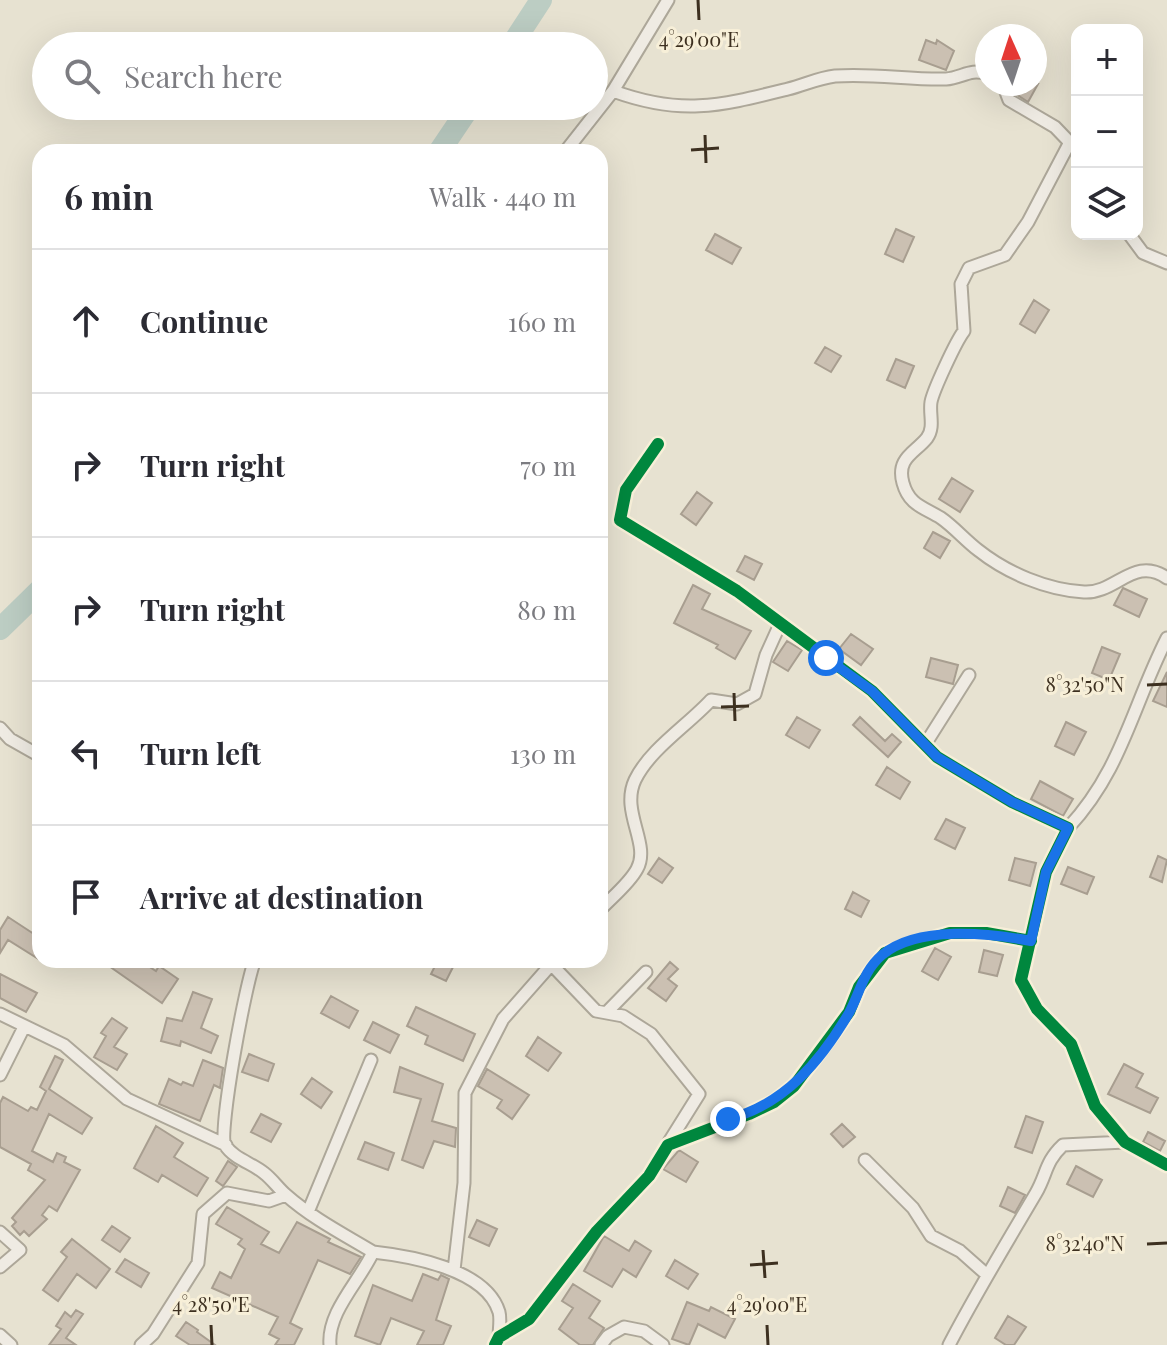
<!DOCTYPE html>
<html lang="en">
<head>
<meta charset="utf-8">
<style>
  :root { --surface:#fff; --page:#f7f7f7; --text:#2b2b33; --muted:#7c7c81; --line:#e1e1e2 }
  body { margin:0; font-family:"Playfair Display",serif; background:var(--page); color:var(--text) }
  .controls { position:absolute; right:24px; top:24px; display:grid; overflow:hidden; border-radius:16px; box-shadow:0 8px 32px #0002 }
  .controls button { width:72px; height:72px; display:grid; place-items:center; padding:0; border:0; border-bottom:2px solid var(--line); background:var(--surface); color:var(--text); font:40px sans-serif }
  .compass { position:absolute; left:975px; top:24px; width:72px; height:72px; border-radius:50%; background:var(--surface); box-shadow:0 8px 32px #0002; rotate:357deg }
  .stop { position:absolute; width:24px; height:24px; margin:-18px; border:6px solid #1a73e8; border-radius:50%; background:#fff }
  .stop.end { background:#1a73e8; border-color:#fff; box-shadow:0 2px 8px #0008 }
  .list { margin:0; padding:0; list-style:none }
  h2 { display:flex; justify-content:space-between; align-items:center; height:104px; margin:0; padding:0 32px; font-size:34px }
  h2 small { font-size:26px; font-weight:400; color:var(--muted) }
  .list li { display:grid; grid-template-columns:52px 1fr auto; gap:24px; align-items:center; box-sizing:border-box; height:144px; padding:0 32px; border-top:2px solid var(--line) }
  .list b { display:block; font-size:30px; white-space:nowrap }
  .list em { font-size:26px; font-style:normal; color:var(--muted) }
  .icon { flex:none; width:44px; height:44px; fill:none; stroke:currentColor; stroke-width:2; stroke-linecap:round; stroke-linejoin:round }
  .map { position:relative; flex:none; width:1167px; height:1345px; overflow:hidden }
  .search { position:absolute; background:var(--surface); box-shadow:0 8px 32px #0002; left:32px; top:32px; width:576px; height:88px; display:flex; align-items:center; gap:20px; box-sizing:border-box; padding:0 28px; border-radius:44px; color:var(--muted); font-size:30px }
  .panel { position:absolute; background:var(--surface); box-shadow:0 8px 32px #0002; left:32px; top:144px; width:576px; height:824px; border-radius:24px }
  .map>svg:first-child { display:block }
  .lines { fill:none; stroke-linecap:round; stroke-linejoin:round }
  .river { stroke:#bccdc3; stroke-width:22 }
  .building { fill:#cbc0b2; stroke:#a89e90; stroke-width:2 }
  .street-casing { stroke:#ada799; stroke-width:15 }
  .street { stroke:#efebe3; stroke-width:11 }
  .cycleway-casing { stroke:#f7efd8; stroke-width:17 }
  .cycleway { stroke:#00873e; stroke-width:12 }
  .route { stroke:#1a73e8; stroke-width:10 }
  .ticks { fill:none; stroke:#3d3020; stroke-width:3 }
  .ticks-label { font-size:20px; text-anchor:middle; fill:#3d3020; stroke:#f7efd8; stroke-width:6; stroke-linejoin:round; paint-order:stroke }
</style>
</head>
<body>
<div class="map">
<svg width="1167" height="1345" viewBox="0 0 1167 1345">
  <rect width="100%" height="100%" fill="#e7e2d1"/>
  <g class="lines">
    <path class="river" d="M511,46L541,0
      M439,152L470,106
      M0,629L40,590"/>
  </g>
  <path class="building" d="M926,40L936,44L937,40L954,51L946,70L919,60Z
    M1021,84H1038L1028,102L1016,94Z
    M896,229L914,237L903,262L885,254Z
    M715,234L741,248L732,264L706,250Z
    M1034,300L1049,310L1035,333L1020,324Z
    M825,347L841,356L831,372L815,363Z
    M896,359L914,366L905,388L887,380Z
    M952,478L973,491L960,512L939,499Z
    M697,492L712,503L696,525L681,514Z
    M933,532L950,541L940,558L924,548Z
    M745,556L762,564L754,580L737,571Z
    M693,585L710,594L702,609L751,631L735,659L716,648L718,645L674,623Z
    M1123,588L1147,599L1139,617L1114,605Z
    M851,634L873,649L861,665L839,649Z
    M787,641L802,650L788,671L773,662Z
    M1102,647L1120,654L1109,680L1092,673Z
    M931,658L958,665L953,684L926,677Z
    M1167,672V707L1153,701Z
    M797,717L820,730L809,748L786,735Z
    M860,717L885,741L892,734L901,742L888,757L853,725Z
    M1066,722L1086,732L1074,755L1055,746Z
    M887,767L910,782L900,799L876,785Z
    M1040,781L1073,799L1063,816L1031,799Z
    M946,819L965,828L955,849L935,839Z
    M1158,856L1167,860L1162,882L1150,877Z
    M659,858L673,868L662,883L648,874Z
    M1015,858L1036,863L1030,886L1009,880Z
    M1068,867L1094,877L1087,894L1061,884Z
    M853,892L869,901L861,917L845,909Z
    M8,917L40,938V960L8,940L0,953V930Z
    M935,948L951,957L938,980L922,971Z
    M984,950L1003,955L997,976L979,972Z
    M113,960H139L156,971L159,966L178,979L162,1003L109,966Z
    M438,960L454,965L446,981L431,974Z
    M670,962L678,969L668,979L677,986L666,1001L648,988Z
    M0,974L37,993L26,1012L0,998Z
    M193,992L212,999L201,1028L218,1036L211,1053L181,1041L180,1046L161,1041L167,1018L182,1021Z
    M331,996L358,1011L349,1028L321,1013Z
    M416,1007L475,1034L463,1061L425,1044L428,1036L407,1026Z
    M112,1018L127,1028L114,1047L127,1054L117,1070L94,1057L106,1036L101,1033Z
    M373,1022L399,1035L390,1053L364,1040Z
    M538,1037L561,1053L548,1071L526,1056Z
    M249,1054L274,1064L268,1081L242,1072Z
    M55,1056L63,1060L49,1089L92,1118L82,1134L49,1114L32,1151L53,1162L57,1153L66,1157L64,1162L80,1170L57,1211L49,1206L42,1215L47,1219L29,1236L24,1231L20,1235L12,1226L16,1222L12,1218L45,1180L28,1170L31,1164L0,1147V1103L3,1097L28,1111L31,1107L37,1110L46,1091L40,1087Z
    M203,1060L223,1068L220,1088L214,1085L200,1121L159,1104L169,1079L181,1085L183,1082L193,1086Z
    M1124,1064L1143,1074L1136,1087L1158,1098L1150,1113L1108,1094Z
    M400,1067L443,1084L432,1121L456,1128L455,1147L434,1141L423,1168L402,1160L421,1099L394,1092Z
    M487,1069L529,1095L512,1119L497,1108L502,1100L478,1086Z
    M312,1078L332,1092L321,1108L301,1094Z
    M261,1114L281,1124L271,1142L251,1132Z
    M1026,1116L1043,1122L1032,1153L1015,1147Z
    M842,1124L855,1137L843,1147L831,1134Z
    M156,1126L183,1143L174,1157L208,1178L197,1196L162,1175L158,1182L134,1168Z
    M1148,1132L1165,1141L1160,1151L1143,1142Z
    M365,1142L394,1153L388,1170L358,1159Z
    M679,1150L698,1162L686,1182L663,1169Z
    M228,1161L237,1167L223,1186L216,1181Z
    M1076,1166L1102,1180L1093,1197L1067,1184Z
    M1008,1187L1025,1195L1015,1213L1000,1206Z
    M227,1207L269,1232L261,1244L279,1253L297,1222L330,1239L328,1242L361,1257L350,1274L318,1260L290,1323L302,1329L294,1345H275L279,1339L269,1334L278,1317L212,1288L220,1272L231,1278L245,1249L238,1244L242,1239L216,1224Z
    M477,1220L497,1229L489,1246L469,1237Z
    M112,1226L130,1238L120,1252L102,1240Z
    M604,1236L629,1251L635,1241L651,1251L636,1277L623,1269L612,1287L584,1271Z
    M72,1239L110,1269L96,1288L77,1274L58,1301L43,1290L67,1257L61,1252Z
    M125,1259L149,1273L141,1287L116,1272Z
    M675,1260L698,1274L688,1289L666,1276Z
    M423,1274L438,1280L441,1275L449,1279L436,1320L451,1326L443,1345H417L424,1331L391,1318L380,1345L355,1336L373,1285L412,1301Z
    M573,1284L600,1301L589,1318L604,1328L593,1345H580L559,1329L573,1308L562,1301Z
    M687,1302L709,1311L711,1307L735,1319L725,1338L698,1324L689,1345L672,1339Z
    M76,1310L83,1314L66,1338L76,1345H49L61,1329L56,1326L65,1312L71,1317Z
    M1008,1316L1026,1327L1014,1345H1006L995,1338Z
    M186,1322L198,1330L197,1332L215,1345H190L176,1336Z"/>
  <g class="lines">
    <defs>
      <path id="street" d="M1003,84L1009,100L1055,127L1077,150
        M613,91C682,116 719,106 788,89C804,85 818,78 835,76C873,73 909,80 946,79C962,78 970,68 987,74
        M1070,142L1028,222L1005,255L969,268L961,284L964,331C956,341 933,391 931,402C929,414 935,427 927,438C915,453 896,458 903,483C909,505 923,507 941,518C954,527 965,540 978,550C1007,573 1047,590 1084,592C1116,594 1134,555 1167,578
        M565,152L613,91L668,0
        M1129,234L1143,253L1167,263
        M658,444L626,490L620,520L737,591L872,691L937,757L1012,802L1068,828L1046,872L1021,980L1037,1009L1071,1044L1095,1106L1125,1142L1167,1165
        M0,728L10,739L40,756
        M926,743L969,675
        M1068,828C1122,770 1132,707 1167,638
        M600,910C611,898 629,884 637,869C651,844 620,812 635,780C650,749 688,725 711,700L737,704L755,694L766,655L780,624
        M255,960C246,980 218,1132 225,1145C234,1159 252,1163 264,1173C272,1179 278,1188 286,1195C312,1218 343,1234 373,1252C360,1281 327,1312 330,1345
        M551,964L596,1011L623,1016L651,1034L699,1094L669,1142
        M608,1011L646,972
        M0,1014L64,1045L127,1099L226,1145
        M0,1075L24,1027
        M865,1160L913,1208L931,1236L960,1251L986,1274
        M308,1212L371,1060
        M0,1232L20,1250L0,1267
        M373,1252C410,1256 486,1269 499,1312C501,1319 499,1330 499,1337
        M454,1270L464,1183L465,1093L503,1019L555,960
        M0,1335L11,1345
        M141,1345L153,1334L198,1263L203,1214L227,1193L269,1201L286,1195
        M495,1345L499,1337L529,1319L597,1231L649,1176L668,1145L749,1114L774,1102L794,1086L849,1012L859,987L885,953L950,933H986L1031,941
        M601,1345L608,1336L624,1327L644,1331L663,1345
        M949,1345C976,1293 1006,1244 1036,1193C1047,1174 1045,1162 1063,1145L1125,1142"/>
    </defs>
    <use href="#street" class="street-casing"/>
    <use href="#street" class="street"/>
    <defs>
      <path id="cycleway" d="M658,444L626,490L620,520L737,591L872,691L937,757L1012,802L1068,828L1046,872L1021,980L1037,1009L1071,1044L1095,1106L1125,1142L1167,1165
        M495,1345L499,1337L529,1319L597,1231L649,1176L668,1145L749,1114L774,1102L794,1086L849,1012L859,987L885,953L950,933H986L1031,941"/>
    </defs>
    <use href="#cycleway" class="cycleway-casing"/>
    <use href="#cycleway" class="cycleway"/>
  </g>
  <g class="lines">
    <path class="route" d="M728,1119C784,1105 820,1062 849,1013C860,993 863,971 882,955C918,925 989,933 1031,941L1046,872L1068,828L1012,802L937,757L872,691L826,658"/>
  </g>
  <path class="ticks" d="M698,0L699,20M705,135L706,163M691,150L719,148M1147,685L1167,684M734,693L735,721M721,707L749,706M1147,1244L1167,1243M763,1250L765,1278M750,1265L778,1263M211,1325L212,1345M767,1325L768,1345"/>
  <g class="ticks-label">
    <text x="699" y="47">4°29'00"E</text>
    <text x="1085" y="692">8°32'50"N</text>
    <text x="1085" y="1251">8°32'40"N</text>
    <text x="211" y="1312">4°28'50"E</text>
    <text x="767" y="1312">4°29'00"E</text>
  </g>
</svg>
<div class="controls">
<button>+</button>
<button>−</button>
<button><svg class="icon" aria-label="layers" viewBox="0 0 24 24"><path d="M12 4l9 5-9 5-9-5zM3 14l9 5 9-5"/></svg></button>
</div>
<svg class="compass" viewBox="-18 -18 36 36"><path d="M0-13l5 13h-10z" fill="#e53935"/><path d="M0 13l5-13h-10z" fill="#7c7c81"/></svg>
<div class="stop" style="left:826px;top:658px"></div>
<div class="stop end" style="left:728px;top:1119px"></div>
<div class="search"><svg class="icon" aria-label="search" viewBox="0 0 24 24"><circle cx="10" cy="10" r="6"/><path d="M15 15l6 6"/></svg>Search here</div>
<section class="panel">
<h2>6 min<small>Walk · 440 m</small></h2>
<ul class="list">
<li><svg class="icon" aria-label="ahead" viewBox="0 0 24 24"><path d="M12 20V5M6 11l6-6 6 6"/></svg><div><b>Continue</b></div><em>160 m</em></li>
<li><svg class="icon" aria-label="right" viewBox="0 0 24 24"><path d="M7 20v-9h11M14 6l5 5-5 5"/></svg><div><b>Turn right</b></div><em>70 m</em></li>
<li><svg class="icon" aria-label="right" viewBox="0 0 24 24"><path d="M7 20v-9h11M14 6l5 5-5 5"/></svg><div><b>Turn right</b></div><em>80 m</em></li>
<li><svg class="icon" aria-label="left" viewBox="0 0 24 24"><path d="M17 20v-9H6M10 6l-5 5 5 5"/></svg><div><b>Turn left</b></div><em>130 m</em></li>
<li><svg class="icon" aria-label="arrive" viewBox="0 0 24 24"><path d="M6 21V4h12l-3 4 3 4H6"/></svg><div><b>Arrive at destination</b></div></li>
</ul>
</section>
</div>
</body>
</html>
